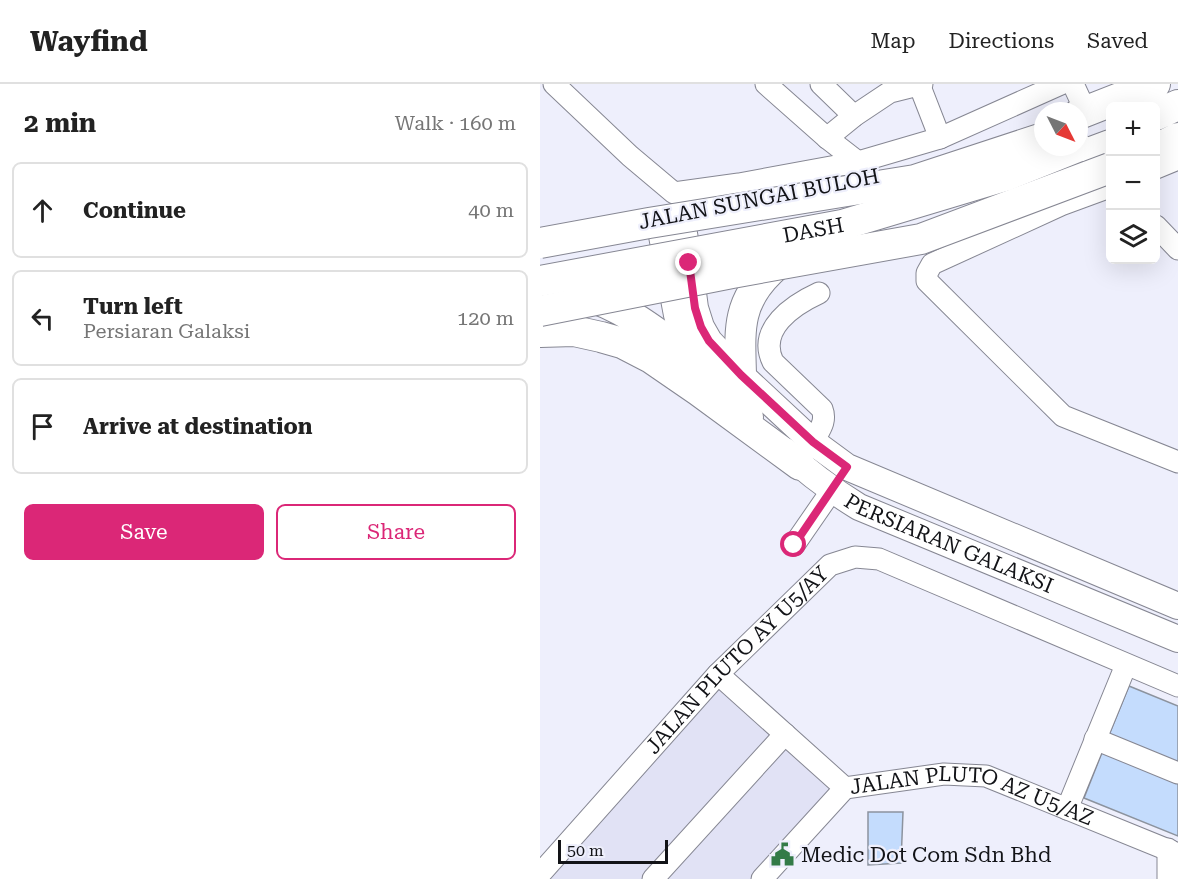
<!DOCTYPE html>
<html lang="en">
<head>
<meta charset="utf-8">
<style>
  :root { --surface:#fff; --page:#f2f2f2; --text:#222; --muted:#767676; --line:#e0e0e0; --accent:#db2777 }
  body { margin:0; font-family:"Roboto Serif",serif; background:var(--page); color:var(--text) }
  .controls { position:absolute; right:18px; top:18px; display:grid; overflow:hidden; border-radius:9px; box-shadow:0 6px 24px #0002 }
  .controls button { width:54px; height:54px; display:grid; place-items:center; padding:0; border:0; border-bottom:2px solid var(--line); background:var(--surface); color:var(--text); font:30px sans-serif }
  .compass { position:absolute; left:494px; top:18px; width:54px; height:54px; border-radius:50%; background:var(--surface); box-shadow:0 6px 24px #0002; rotate:132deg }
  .scale { position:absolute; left:18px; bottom:15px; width:110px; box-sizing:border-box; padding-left:6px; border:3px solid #121317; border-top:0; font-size:16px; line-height:21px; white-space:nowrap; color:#121317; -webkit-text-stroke:4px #eeeffc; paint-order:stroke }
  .stop { position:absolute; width:18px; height:18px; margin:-14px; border:4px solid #db2777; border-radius:50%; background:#fff }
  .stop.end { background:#db2777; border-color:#fff; box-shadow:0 2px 6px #0008 }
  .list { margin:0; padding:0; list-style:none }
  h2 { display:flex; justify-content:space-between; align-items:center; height:78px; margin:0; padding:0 24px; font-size:26px }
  h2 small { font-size:20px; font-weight:400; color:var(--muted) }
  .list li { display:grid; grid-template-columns:39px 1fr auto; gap:18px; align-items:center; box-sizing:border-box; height:96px; margin:0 12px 12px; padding:0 12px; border:2px solid var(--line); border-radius:9px }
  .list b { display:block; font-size:22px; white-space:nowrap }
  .list p { margin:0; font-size:20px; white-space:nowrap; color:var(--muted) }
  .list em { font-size:20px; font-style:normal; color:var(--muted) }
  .actions { display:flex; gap:12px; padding:18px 24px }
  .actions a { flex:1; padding:14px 0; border:2px solid var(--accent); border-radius:9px; text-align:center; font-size:21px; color:var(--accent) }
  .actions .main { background:var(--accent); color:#fff }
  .icon { flex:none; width:33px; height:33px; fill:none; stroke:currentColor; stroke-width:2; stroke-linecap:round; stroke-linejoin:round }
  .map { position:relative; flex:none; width:638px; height:795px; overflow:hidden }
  header { display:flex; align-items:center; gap:36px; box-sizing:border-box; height:84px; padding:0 30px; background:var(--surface); border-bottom:2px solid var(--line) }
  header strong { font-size:28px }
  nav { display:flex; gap:33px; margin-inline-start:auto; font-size:21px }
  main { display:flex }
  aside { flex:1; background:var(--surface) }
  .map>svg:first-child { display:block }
  .built { fill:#e1e2f5 }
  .building { fill:#c4dcfd; stroke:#8c939e; stroke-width:1.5 }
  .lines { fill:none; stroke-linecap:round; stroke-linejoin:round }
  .minor-casing { stroke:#868793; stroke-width:23 }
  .major-casing { stroke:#868793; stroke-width:28 }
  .highway-casing { stroke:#868793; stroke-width:32 }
  .minor { stroke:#fff; stroke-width:21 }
  .major { stroke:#fff; stroke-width:26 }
  .highway { stroke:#fff; stroke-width:30 }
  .highway-bridge-casing { stroke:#868793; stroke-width:32; stroke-linecap:butt }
  .highway-bridge { stroke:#fff; stroke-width:30 }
  .route { stroke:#db2777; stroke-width:8 }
  .labels { text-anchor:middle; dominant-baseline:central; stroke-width:4.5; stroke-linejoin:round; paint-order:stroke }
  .street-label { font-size:21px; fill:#121317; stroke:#eeeffc }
  .poi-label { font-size:21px; fill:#121317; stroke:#eeeffc; text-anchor:start }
</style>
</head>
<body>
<header>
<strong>Wayfind</strong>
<nav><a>Map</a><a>Directions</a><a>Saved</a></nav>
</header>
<main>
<aside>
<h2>2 min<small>Walk · 160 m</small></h2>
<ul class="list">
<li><svg class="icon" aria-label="ahead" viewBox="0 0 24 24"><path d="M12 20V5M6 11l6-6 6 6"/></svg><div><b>Continue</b></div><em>40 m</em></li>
<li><svg class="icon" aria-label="left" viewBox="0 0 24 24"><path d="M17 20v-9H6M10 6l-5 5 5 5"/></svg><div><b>Turn left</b><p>Persiaran Galaksi</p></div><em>120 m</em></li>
<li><svg class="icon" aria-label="arrive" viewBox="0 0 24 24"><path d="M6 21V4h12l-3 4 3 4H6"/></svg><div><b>Arrive at destination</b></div></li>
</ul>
<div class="actions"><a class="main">Save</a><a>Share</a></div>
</aside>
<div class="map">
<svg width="638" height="795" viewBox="0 0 638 795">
  <rect width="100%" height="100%" fill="#eeeffc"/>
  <path class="built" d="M180,596L298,702L214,795H4Z"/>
  <path class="building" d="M589,602L638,622V679L569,651Z
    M563,666L638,696V752L544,714Z
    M328,728H363L361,779L328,781Z"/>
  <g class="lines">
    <defs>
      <g id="minor">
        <path d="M14,0L90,72L134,109L199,100L318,78L400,54L521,0"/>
        <path d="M226,0L287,54L318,78"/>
        <path d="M281,0L314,32"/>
        <path d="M379,0L400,54"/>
        <path d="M533,0L546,28"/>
        <path d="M287,54L314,32L350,8L382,0"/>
        <path d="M616,84L638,75"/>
        <path d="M570,103L521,121L392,180L387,189V197L523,332L638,378"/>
        <path d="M616,142L638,165"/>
        <path d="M273,358C279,346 287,338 282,325L233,278C217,245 253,221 279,209"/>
        <path d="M254,461L292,406"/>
        <path d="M178,590L305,704"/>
        <path d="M555,655L638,689"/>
        <path d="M527,725L586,581"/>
        <path id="s1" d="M0,790L178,590L290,481L315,473L339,475L638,602"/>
        <path d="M113,795L245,650"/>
        <path id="s2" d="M222,795L305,704L404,690L446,692L638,770"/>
        <path d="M628,795V765"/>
      </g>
      <g id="major">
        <path d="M141,132L149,179L155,224L161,243L169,257L201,291L273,358L307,383L638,522"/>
        <path d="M119,136L137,231L144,256L159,280L210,333"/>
        <path id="s3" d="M245,367C268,389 293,407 319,423L638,555"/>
      </g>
      <path id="highway" d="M539,30L615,0
        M616,31L638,21
        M616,65L638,54
        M511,83L570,61
        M41,210C86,222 123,254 159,280
        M0,248L34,247L61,253L82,259L111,274L159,307L260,381
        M201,291C200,248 196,220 230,187C236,182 241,176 248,173"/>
    </defs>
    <use href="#minor" class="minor-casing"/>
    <use href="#major" class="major-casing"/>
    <use href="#highway" class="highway-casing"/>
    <use href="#minor" class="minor"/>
    <use href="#major" class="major"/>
    <use href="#highway" class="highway"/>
    <defs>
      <g id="highway-bridge">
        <path d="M0,159L109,139L375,96L503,54"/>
        <path id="s4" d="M0,197L302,141L465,92L537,63"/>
        <path d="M0,227L192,189L381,155L570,84"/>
      </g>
    </defs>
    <use href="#highway-bridge" class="highway-bridge-casing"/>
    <use href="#highway-bridge" class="highway-bridge"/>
  </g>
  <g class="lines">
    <path class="route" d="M149,179L155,224L161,243L169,257L201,291L273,358L307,383L254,461"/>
  </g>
  <defs>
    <symbol id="civic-bare" viewBox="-9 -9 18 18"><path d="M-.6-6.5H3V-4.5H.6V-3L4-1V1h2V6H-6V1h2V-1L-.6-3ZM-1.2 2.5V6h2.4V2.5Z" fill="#337b47" stroke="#eeeffc" stroke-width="2.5" paint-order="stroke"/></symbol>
  </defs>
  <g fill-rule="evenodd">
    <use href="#civic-bare" x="226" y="754" width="33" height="33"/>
  </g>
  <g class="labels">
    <g class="street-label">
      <text transform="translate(219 115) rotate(-11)">JALAN SUNGAI BULOH</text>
      <text stroke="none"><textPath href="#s4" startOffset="278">DASH</textPath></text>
      <text stroke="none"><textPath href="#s3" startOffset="190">PERSIARAN GALAKSI</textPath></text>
      <text stroke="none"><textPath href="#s1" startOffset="291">JALAN PLUTO AY U5/AY</textPath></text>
      <text stroke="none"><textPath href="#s2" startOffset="254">JALAN PLUTO AZ U5/AZ</textPath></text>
    </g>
    <g class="poi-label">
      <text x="261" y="771">Medic Dot Com Sdn Bhd</text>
    </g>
  </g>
</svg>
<div class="controls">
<button>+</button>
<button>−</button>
<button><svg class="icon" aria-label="layers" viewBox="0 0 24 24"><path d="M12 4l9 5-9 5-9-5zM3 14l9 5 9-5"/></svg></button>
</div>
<svg class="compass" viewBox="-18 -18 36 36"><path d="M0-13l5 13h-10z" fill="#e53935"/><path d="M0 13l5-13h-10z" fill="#767676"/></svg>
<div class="scale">50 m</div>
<div class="stop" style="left:254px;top:461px"></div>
<div class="stop end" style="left:149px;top:179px"></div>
</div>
</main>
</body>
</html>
